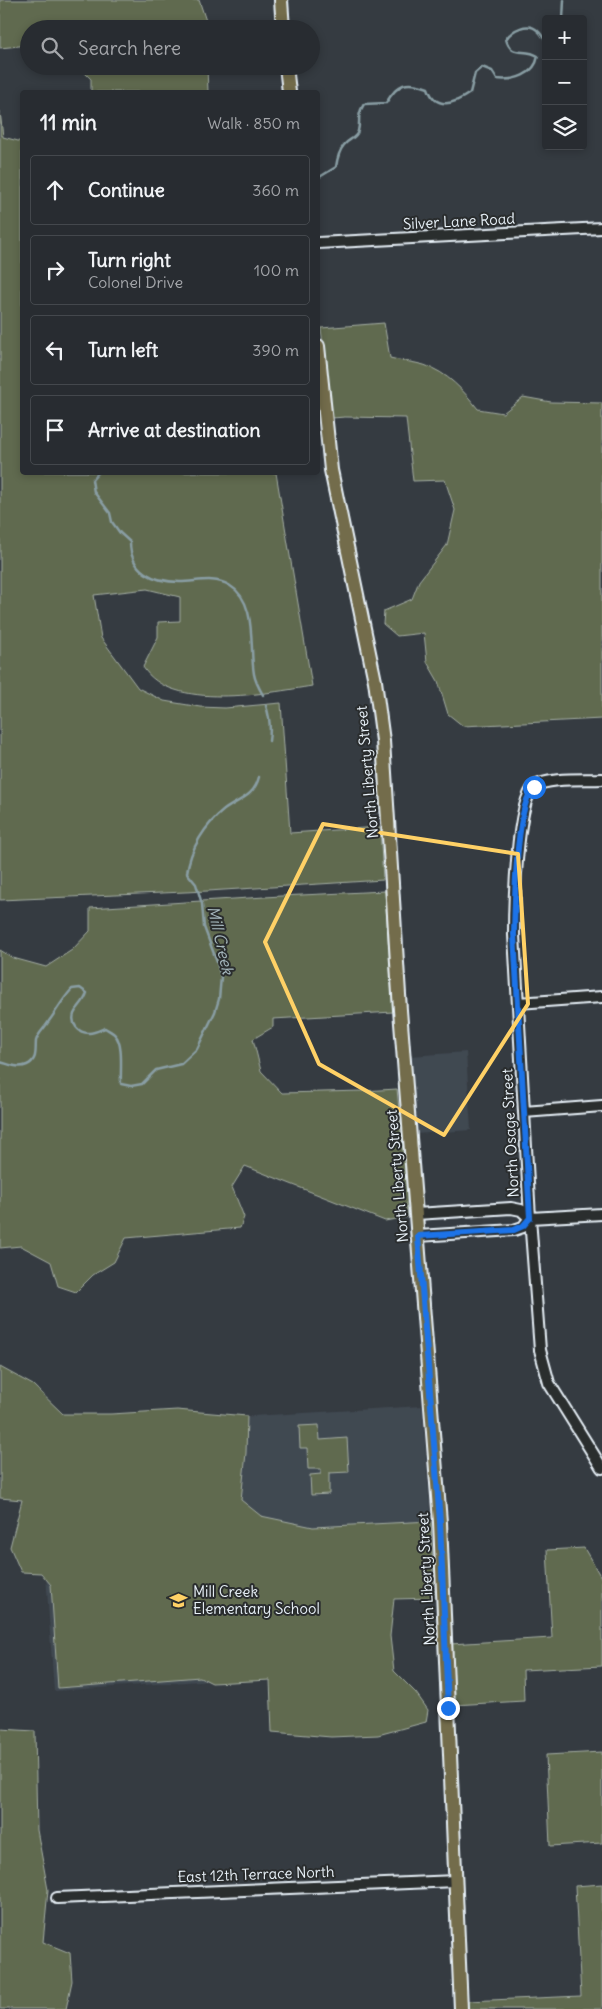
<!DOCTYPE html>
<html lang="en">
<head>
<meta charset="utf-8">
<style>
  :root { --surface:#282c31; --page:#34383d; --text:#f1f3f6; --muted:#a5a7ab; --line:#44484d }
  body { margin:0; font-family:Delius,sans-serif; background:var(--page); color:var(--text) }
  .controls { position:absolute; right:15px; top:15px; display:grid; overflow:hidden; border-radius:5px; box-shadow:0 2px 8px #0003 }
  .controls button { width:45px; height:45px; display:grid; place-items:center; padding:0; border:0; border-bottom:1px solid var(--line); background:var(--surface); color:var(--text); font:25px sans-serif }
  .stop { position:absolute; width:15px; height:15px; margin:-11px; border:4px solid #1a73e8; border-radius:50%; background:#fff }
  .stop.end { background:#1a73e8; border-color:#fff; box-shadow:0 1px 5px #0008 }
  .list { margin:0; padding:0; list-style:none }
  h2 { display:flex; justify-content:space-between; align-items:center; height:65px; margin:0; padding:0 20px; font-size:21px }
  h2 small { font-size:16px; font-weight:400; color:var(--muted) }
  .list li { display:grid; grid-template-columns:32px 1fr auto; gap:15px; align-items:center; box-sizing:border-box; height:70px; margin:0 10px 10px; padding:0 10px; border:1px solid var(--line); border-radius:5px }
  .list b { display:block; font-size:19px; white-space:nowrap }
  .list p { margin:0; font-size:16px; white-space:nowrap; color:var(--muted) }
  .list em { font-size:16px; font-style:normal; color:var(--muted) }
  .icon { flex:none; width:28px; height:28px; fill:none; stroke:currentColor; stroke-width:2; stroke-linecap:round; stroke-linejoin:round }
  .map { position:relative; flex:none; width:602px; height:2009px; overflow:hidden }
  .search { position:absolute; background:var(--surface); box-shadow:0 2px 8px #0003; left:20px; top:20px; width:300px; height:55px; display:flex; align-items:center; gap:12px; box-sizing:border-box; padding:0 18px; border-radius:28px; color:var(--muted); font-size:19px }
  .panel { position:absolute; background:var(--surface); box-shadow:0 2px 8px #0003; left:20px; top:90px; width:300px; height:385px; border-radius:5px }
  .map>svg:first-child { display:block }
  .built { fill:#404851 }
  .green { fill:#616a50; stroke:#a4aea4 }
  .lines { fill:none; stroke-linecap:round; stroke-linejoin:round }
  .stream { stroke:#899ea4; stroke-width:2.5 }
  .minor-casing { stroke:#e8f1f8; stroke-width:14 }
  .major-casing { stroke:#e8f1f8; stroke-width:16 }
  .minor { stroke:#2a2d2e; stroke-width:10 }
  .major { stroke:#736c4b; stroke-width:12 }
  .route { stroke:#1a73e8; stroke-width:6 }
  .marked { fill:none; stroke:#ffd166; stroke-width:4; stroke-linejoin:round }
  .labels { text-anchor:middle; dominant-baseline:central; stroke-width:4; stroke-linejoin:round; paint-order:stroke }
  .street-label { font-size:15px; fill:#e8f1f8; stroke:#2a2d2e }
  .poi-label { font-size:15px; fill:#e8f1f8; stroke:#2a2d2e; text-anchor:start }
  .water-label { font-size:16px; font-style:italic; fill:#a8bac0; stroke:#2a2d2e }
</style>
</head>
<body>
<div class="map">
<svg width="602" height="2009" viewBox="0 0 602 2009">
  <rect width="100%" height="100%" fill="#353b41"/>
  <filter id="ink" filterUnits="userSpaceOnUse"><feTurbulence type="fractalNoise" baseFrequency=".02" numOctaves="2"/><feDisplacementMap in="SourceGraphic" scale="10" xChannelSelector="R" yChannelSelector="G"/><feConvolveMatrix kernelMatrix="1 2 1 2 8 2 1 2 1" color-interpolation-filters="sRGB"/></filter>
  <g filter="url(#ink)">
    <path class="built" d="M466,1052L471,1130L415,1134L410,1056Z
      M422,1406L431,1521L304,1528L316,1673L54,1691L36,1429Z"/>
    <path class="green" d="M0,0H199L206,21V29H29V45L0,48Z
      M78,66H207L208,92H91V79Z
      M0,111L3,137L22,142V472L276,473L312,686C268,693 171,712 143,667L158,637V622L180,621V597L147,589L94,595L101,638L138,688L164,701L200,707L225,708L281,703L290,833L380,827L383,880L208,891L0,900Z
      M384,323L390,358C401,361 414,362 424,365C447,372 464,391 478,409L503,413L523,397L551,402L602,403V719L463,726L448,714L438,681L427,662L424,633L397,636L383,624L384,611L412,599L419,581L447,545L455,510L445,480L413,481L406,418L345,417L332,418L321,328Z
      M385,891L393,1012L273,1019V1027L253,1039L261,1071L282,1093L363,1091L397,1089L407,1193V1217L385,1221L245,1166L232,1187L244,1217L240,1228L126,1238L114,1262L93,1275L76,1292L58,1286L51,1262L21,1246L0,1248V950L13,958L46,967L72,950L90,931V908L281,896Z
      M0,1367L33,1385L63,1414H111L177,1410L247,1416L246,1453L241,1500L261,1516L313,1527L431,1521L434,1598L394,1599L390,1636L394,1671L416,1693L428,1710L426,1722L378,1735L331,1737L272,1732L270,1680L212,1683L200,1677L58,1688L51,1585L41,1573L21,1572L10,1547L22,1500L0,1498Z
      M319,1425L320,1440L347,1438L349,1472L329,1473V1494L311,1495L310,1475L321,1474V1469H308L307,1448H300L299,1426Z
      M584,1548L602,1579V1666L523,1670L524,1701L453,1705L450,1644L552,1638L547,1550Z
      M0,1729L35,1731L37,1830L48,1890L43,1942L70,1953L72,1981L66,2009H0Z
      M602,1752V1843L550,1846L546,1755Z
      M602,1884V2009H468V2001L581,1996L575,1886Z"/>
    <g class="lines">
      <path class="stream" d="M563,19L564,0
        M318,178L336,167C337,160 339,151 344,145C348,139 356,139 358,131C361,120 356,117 364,104L386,103C398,83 406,80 428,88C436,111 454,104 470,93L475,73L482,67L492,71L497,79C514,81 535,75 538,56C525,47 511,59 506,39C512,30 528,21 538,31C541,33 543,38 546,41
        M99,472L92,480L94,492L110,513L112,522L120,533L130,542C130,571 153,582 180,582C197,582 213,576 229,585C258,602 249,646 254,674C255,681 259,688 263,695
        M266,706C270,718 271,728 269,741
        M0,1062C9,1064 18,1069 27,1065C38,1060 35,1050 36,1041C38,1033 45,1028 49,1021C58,1009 61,1001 72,989L80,988L87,993C84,1003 78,1006 74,1014C71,1024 78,1033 89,1033C94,1033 100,1030 105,1028C108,1030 113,1032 115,1035C124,1044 120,1072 121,1084L131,1086L142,1084L156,1070L181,1064L197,1049L215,1012L219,999L221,977L217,962L204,927L202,904L196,884L187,873C190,849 205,825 224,810C239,799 254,797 259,777"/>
      <defs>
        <path id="minor" d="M318,243L602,228
          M602,779C585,780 547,777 534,787C516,801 514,910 514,935L530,1218L540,1350L549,1383L602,1468
          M518,1003L602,997
          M524,1112L602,1106
          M416,1214L511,1208L521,1210L530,1218L602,1214
          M418,1236L514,1230L523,1227L530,1218
          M57,1898L456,1881"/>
        <path id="major" d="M281,0L283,29
          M286,66L289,92
          M318,346L331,470L375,681L383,741L400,1010L440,1522L461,2009"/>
      </defs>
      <use href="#minor" class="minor-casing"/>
      <use href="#major" class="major-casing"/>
      <use href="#minor" class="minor"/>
      <use href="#major" class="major"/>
    </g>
  </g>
  <g class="lines" filter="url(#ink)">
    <path class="route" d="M448,1708L440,1522L418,1236L514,1230L523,1226L530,1218L514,934C515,904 515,806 534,787"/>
  </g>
  <path class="marked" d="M323,824L518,854L528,1004L444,1135L319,1064L265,942Z"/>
  <defs>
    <symbol id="school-bare" viewBox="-9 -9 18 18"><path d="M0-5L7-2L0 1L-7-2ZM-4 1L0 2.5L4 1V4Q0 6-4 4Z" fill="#ffd166" stroke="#2a2d2e" stroke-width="2.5" paint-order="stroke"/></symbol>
  </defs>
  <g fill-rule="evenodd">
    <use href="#school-bare" x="166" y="1588" width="25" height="25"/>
  </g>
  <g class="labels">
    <g class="street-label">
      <text transform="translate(459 221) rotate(-3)">Silver Lane Road</text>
      <text transform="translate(367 772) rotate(-95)">North Liberty Street</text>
      <text transform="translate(510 1133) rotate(-93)">North Osage Street</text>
      <text transform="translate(397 1176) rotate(-95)">North Liberty Street</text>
      <text transform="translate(426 1579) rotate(-93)">North Liberty Street</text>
      <text transform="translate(256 1874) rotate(-2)">East 12th Terrace North</text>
    </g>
    <g class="poi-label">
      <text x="193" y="1591">Mill Creek<tspan x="193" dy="17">Elementary School</tspan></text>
    </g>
    <g class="water-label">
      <text transform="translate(221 940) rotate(77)">Mill Creek</text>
    </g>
  </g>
</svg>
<div class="controls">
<button>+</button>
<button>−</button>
<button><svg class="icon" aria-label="layers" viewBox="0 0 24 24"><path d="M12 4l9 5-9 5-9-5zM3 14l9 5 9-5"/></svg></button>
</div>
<div class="stop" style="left:534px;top:787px"></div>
<div class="stop end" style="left:448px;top:1708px"></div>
<div class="search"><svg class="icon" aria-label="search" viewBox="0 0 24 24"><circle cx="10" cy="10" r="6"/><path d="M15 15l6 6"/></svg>Search here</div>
<section class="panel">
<h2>11 min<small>Walk · 850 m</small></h2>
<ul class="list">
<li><svg class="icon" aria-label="ahead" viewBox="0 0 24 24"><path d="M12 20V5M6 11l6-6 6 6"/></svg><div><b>Continue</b></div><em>360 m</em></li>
<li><svg class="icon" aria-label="right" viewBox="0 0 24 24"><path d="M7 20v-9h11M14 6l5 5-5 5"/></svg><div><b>Turn right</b><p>Colonel Drive</p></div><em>100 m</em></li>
<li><svg class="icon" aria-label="left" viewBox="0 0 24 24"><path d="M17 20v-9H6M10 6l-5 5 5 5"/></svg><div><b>Turn left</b></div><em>390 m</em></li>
<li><svg class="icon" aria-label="arrive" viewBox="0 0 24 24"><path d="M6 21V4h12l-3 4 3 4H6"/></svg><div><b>Arrive at destination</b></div></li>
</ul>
</section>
</div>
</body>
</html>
